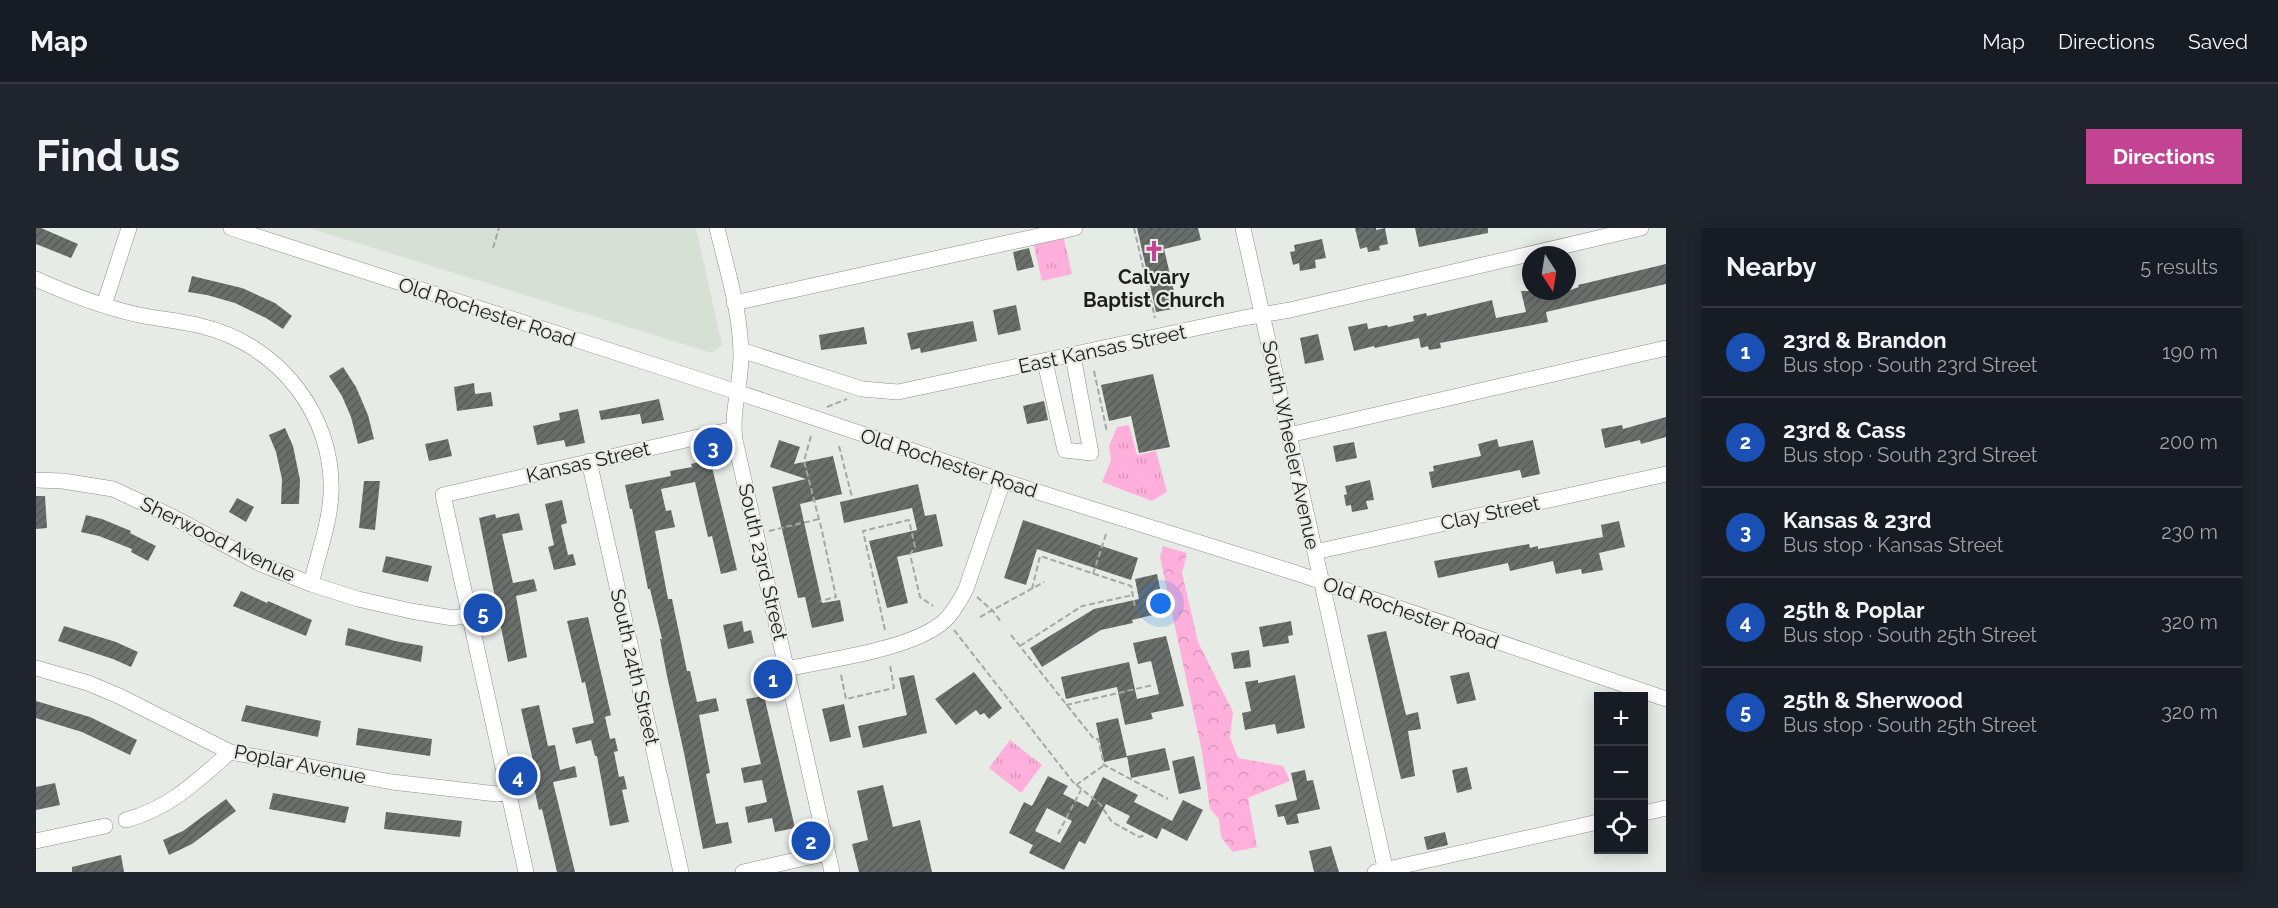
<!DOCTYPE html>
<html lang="en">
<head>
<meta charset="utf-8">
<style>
  :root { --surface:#171b24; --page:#20242c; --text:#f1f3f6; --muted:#9ea1a6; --line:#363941; --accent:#c24493 }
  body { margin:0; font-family:Raleway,sans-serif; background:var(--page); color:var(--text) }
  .controls { position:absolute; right:18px; bottom:18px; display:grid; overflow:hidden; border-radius:0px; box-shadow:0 3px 15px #0003 }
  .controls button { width:54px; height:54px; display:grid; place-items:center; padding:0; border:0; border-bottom:2px solid var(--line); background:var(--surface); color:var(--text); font:30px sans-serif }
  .compass { position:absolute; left:1486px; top:18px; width:54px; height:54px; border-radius:50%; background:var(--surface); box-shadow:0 3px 15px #0003; rotate:168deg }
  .you { position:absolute; left:1125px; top:376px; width:21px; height:21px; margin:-15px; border:4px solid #fff; border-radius:50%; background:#1a73e8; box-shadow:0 0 0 9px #1a73e833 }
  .badge { display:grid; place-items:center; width:39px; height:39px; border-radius:50%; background:var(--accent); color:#fff; font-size:20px; font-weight:700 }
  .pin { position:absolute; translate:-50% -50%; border:3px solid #fff; box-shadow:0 2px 6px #0006 }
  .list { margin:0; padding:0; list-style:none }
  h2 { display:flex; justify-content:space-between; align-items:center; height:78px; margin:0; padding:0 24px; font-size:26px }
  h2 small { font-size:20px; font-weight:400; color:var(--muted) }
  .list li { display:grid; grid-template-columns:39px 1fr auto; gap:18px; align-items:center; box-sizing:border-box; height:90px; padding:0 24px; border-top:2px solid var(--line) }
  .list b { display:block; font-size:22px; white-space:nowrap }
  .list p { margin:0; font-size:20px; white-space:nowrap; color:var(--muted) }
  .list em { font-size:20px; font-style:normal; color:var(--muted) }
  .icon { flex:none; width:33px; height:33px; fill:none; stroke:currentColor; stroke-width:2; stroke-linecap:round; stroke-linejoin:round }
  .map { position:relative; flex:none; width:1630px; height:644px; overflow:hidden; border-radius:0px }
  header { display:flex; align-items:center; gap:36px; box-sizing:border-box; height:84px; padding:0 30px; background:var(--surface); border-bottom:2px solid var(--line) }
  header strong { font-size:28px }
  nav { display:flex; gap:33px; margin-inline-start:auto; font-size:21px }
  .intro { display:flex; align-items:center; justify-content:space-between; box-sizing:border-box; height:144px; padding:0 36px }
  h1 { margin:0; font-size:42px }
  .button { padding:15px 27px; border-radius:0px; background:var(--accent); color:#fff; font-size:21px; font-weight:700 }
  main { display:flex; gap:36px; padding:0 36px }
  aside { flex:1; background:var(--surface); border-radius:0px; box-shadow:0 3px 15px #0003 }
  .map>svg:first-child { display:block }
  .built { fill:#d6e0d5 }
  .grass { fill:url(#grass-tufts) }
  .forest { fill:url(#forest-crowns) }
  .building { fill:url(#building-hatch); fill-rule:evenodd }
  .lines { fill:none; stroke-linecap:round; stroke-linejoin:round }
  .minor-casing { stroke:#8b8f8b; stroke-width:16 }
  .path { stroke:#a4a7a3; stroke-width:2; stroke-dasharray:6 3; stroke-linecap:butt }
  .minor { stroke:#fff; stroke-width:15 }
  .labels { text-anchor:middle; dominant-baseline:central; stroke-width:4.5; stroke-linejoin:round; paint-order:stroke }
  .poi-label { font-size:20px; font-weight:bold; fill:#1e1f1d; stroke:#e7ebe6 }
  .street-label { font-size:20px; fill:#1e1f1d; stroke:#e7ebe6 }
</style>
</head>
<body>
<header>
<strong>Map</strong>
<nav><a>Map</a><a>Directions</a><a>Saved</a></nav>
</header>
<div class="intro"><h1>Find us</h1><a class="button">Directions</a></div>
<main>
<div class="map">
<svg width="1630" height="644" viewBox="0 0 1630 644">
  <defs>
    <pattern id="grass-tufts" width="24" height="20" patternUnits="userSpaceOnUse" patternTransform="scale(1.5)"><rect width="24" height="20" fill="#ffafdb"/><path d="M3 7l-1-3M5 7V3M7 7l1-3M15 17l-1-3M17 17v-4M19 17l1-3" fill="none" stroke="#da96bc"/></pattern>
    <pattern id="forest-crowns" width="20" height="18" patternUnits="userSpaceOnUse" patternTransform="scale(1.5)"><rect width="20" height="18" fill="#ffafdb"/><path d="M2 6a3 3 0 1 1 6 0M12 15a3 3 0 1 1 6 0" fill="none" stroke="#da96bc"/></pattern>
    <pattern id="building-hatch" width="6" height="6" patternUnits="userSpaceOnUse" patternTransform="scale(1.5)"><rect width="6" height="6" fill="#6b6f6b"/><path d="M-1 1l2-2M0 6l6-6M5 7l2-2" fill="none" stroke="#575b57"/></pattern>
  </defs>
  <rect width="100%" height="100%" fill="#e7ebe6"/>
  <path class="built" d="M273,0H660L686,117L676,125Z"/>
  <path class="grass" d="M1027,7L1036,46L1006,53L997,14Z
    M1093,197L1101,227L1120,223L1131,264L1116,273L1066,254L1075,232L1073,218L1081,199Z
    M974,512L1006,537L985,565L953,540Z"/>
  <path class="forest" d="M1127,318L1151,325L1146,345L1162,414L1197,484L1194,509L1202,530L1247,538L1254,553L1212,570L1221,619L1197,624L1185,609L1183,591L1174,581L1166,524L1124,329Z"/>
  <path class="building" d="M0,0H5L42,16L35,30L0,16Z
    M1101,0H1162L1165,12L1128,21L1142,80L1120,84Z
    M1319,0H1340V2L1349,0L1352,16L1343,18L1344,22L1332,24L1331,19L1324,21Z
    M1379,0H1452V5L1383,19Z
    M1286,11L1290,30L1279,32L1280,40L1264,43L1263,35L1257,37L1254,24L1259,23L1258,17Z
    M993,20L998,39L981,43L977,24Z
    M1630,36V56L1510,84L1512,94L1404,115L1405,120L1393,122L1392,118L1385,120L1383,110L1339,120L1338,118L1318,123L1312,99L1331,95L1332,101L1351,97L1352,99L1378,93L1377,88L1390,85L1391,88L1456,72L1460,90L1490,84L1485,63H1531L1543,59L1542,57Z
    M156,48L206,60L239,75L256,88L247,101L230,90L199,75L171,67L152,64Z
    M980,77L985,102L962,107L957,82Z
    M937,93L941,113L885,125L884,120L875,122L871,105Z
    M828,99L831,116L785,122L783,107Z
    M1282,106L1288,132L1269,136L1264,110Z
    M307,139L320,159L332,187L338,211L322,216L315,189L306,168L293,148Z
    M1117,146L1134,219L1103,225L1095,188L1073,193L1065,157Z
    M438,155L439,166L455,164L457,178L421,183L418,159Z
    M623,171L628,192L606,196L604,186L565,192L563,183Z
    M1008,173L1012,192L991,196L987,178Z
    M542,181L549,215L530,219L528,212L501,217L497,198L524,192L523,185Z
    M1630,189V209L1605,216L1604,212L1569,220L1565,201L1586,197L1587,201Z
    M249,200L257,218L264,252L263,276H245L246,251L240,224L233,207Z
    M412,211L416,228L393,233L389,216Z
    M1461,211L1463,219L1497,212L1504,246L1486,250L1484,242L1396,260L1393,244L1398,243L1397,238L1445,228L1442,216Z
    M743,212L764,219L758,236L797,228L806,266L764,276L786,375L804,372L808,393L776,400L769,369L762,370L736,259L770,251L734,239Z
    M1318,214L1321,230L1300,234L1297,218Z
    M674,231L701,342L685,346L676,308L672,309L659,254L625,261L630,283L635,282L639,299L619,303L632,371H636L651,443H654L661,474L680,470L683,483L663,487L674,545L670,546L680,596L692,594L696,615L667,621L648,525L631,448L624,411H626L614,361H612L596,281H594L589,257L635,248L634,243L656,239L655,236Z
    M1334,252L1338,272L1330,273L1332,281L1316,284L1315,277L1310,278L1308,267L1311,266L1309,258Z
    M328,253H344L339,302L323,300Z
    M882,256L889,288L900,286L907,318L861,329L872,375L851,380L833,313L881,302L876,280L808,295L804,274Z
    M0,268H9L11,300L0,301Z
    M201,270L218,279L210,294L193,284Z
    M526,272L531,295L525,297L532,327L537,326L540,337L518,342L512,319L518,317L509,276Z
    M483,285L487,302L466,306L477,355L498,351L501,363L480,368L491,429L472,434L443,290L459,286L460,290Z
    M50,287L66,291L95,303L94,305L120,318L112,333L95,324L96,321L63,308L45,304Z
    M987,292L1102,330L1095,352L1001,321L990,357L968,350Z
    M1583,293L1589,319L1563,325L1567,342L1546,346L1545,341L1520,346L1517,333L1474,343L1472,335L1402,350L1398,333L1493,316L1494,320L1502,318V321L1567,309L1565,297Z
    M350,328L396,338L392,354L346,344Z
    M1121,346L1129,384L1096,392L1097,395L1065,402L1006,439L994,420L1058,381L1103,371L1099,351Z
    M205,363L231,375L232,373L276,392L270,408L197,378Z
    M552,389L575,487L569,489L574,511L579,510L582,523L578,524L583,549L588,548L591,561L586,562L593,594L574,598L561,528H559L555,512L540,516L536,500L558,495L549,454L546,455L531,393Z
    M706,393L708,404L715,402L718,415L692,421L687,397Z
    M1255,393L1257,407L1252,408L1253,415L1227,419L1223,399Z
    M28,398L80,414L102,424L95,439L77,431L22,413Z
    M312,400L359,413L387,418L385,434L309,417Z
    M1350,403L1370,487L1382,484L1385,501L1372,503L1379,548L1365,551L1331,407Z
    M1130,408L1148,478L1115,485L1117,491L1089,497L1081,459L1030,471L1025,449L1093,434L1101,471L1123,466L1115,433L1102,436L1097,415Z
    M1213,422L1215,439L1198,441L1195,425Z
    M938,444L966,480L953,491L948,485L944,487L940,482L920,497L899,471Z
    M1433,444L1440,472L1421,476L1414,448Z
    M878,447L891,505L827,520L822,498L871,487L863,450Z
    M1259,447L1269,500L1241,506L1239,496L1209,502L1206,485L1215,483L1209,454L1222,452V455Z
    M728,468L759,600L739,604L736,590L712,595L709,579L731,574L726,552L708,555L705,540L725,536L710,471Z
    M0,473L54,489L101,512L94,527L46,504L0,490Z
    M808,476L815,509L794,514L786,481Z
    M210,477L285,493L282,509L205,493Z
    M503,477L512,518L519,517L524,542L539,538L541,549L517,554L539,644H521L506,581L503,582L497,555L502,554L485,481Z
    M1082,490L1091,529L1068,534L1060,495Z
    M322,500L396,511L394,528L320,517Z
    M1129,520L1134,542L1095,550L1091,528Z
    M1158,528L1165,561L1143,566L1136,533Z
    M1431,539L1436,561L1421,565L1416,542Z
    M1269,542L1271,553L1277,552L1284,581L1261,586L1263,595L1251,597L1248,588L1242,589L1239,577L1261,572L1255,545Z
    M1012,548L1032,558L1027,566L1052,579L1067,549L1102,567L1098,574L1136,593L1147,572L1167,582L1151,613L1126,600L1121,611L1090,595L1094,588L1070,576L1049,616L1043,613L1028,642L993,625L997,617L973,605L988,574L996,578ZM1011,580L1036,593L1024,615L999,603Z
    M19,555L24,577L0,582V559Z
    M847,557L857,599L884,592L896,644H823L816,616L832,612L821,563Z
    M237,565L313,579L309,595L233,581Z
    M190,571L200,583L156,616L133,627L127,612L147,603Z
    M350,584L426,593L424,609L348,601Z
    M1409,604L1412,617L1391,622L1388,609Z
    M1295,618L1303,644H1278L1273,623Z
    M85,627L88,644H36V639Z"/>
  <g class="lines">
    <defs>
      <path id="minor" d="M195,0L683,158L967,253L1260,345L1630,471
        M681,0C691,42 705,85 705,128C705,157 695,183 699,212L796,644
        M1207,0L1350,644
        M0,51C33,66 67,79 103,87C123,91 145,93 165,98C242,116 299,187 295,267C293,298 282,326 275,356
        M698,75L1039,0
        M68,77L93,0
        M705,122L826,161L862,164L1207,90L1254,82L1605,0
        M1009,134L1029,222L1055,225L1037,128
        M1253,207L1630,120
        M553,233L645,644
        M0,252L27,253L77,261L135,288L225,336L275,356L322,371L375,383L417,390L433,387
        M1279,324L1630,246
        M0,440L52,455L83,468L194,524L356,554L461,566L473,564
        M751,441C795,431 872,422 906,395C917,386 924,373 930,361L967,253
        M1608,585L1630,580
        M90,592C134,580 160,554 194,524
        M0,613L69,598
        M490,644L407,267L698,201
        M707,644L791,625
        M1339,644L1562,594"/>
    </defs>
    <use href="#minor" class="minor-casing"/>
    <path class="path" d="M1098,0L1119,90
      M457,20L463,0
      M1058,143L1071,204
      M791,179L811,171
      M775,208L768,233L786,303L800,369L784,373
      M803,218L816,269
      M733,303L783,291
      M1057,346L1070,306
      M996,361L1004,328L1095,358L1099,379
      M941,369L957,383L966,395
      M944,389L1008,354
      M849,402L827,303L873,292L879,319L874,326L884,369L897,378
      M918,402L1037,554L1064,576L1076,594L1103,609L1110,607
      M975,407L1058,511H1062L1068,537L1132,571
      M984,418L1046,378L1097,367
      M805,447L810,471L858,460L854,437
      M1030,477L1117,457
      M1040,557L1067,538
      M1022,606L1045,562"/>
    <use href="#minor" class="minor"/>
  </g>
  <defs>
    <symbol id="church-bare" viewBox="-9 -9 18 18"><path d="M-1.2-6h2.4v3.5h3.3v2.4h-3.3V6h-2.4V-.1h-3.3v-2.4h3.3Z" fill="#c24493" stroke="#e7ebe6" stroke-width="2.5" paint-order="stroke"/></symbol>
  </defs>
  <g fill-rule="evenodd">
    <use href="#church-bare" x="1103" y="8" width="30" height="30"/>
  </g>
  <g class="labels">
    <g class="poi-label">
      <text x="1118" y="49">Calvary<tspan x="1118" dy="23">Baptist Church</tspan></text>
    </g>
    <g class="street-label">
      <text transform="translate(451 84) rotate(18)">Old Rochester Road</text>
      <text transform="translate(1066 121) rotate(-12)">East Kansas Street</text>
      <text transform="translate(1255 217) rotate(78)">South Wheeler Avenue</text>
      <text transform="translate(552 234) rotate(-13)">Kansas Street</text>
      <text transform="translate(913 235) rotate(18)">Old Rochester Road</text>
      <text transform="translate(1454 285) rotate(-12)">Clay Street</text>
      <text transform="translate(182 311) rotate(26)">Sherwood Avenue</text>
      <text transform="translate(727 334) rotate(77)">South 23rd Street</text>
      <text transform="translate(1375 385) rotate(19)">Old Rochester Road</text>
      <text transform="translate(599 439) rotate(77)">South 24th Street</text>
      <text transform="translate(264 536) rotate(11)">Poplar Avenue</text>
    </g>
  </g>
</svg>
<div class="controls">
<button>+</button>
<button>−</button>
<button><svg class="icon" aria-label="locate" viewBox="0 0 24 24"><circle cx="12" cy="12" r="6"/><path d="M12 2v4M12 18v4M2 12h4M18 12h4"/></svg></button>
</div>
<svg class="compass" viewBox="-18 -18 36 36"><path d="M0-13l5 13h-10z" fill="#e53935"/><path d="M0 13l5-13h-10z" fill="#9ea1a6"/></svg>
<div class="you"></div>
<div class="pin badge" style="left:737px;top:451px;background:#1a4fb4">1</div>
<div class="pin badge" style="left:775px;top:613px;background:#1a4fb4">2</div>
<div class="pin badge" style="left:677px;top:219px;background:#1a4fb4">3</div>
<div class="pin badge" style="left:482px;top:548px;background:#1a4fb4">4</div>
<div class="pin badge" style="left:447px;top:385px;background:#1a4fb4">5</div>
</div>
<aside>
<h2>Nearby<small>5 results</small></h2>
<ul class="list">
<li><span class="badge" style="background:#1a4fb4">1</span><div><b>23rd &amp; Brandon</b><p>Bus stop · South 23rd Street</p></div><em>190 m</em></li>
<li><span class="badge" style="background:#1a4fb4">2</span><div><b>23rd &amp; Cass</b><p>Bus stop · South 23rd Street</p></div><em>200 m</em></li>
<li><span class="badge" style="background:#1a4fb4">3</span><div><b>Kansas &amp; 23rd</b><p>Bus stop · Kansas Street</p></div><em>230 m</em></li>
<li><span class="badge" style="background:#1a4fb4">4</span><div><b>25th &amp; Poplar</b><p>Bus stop · South 25th Street</p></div><em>320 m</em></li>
<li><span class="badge" style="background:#1a4fb4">5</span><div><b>25th &amp; Sherwood</b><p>Bus stop · South 25th Street</p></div><em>320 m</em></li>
</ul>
</aside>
</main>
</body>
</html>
